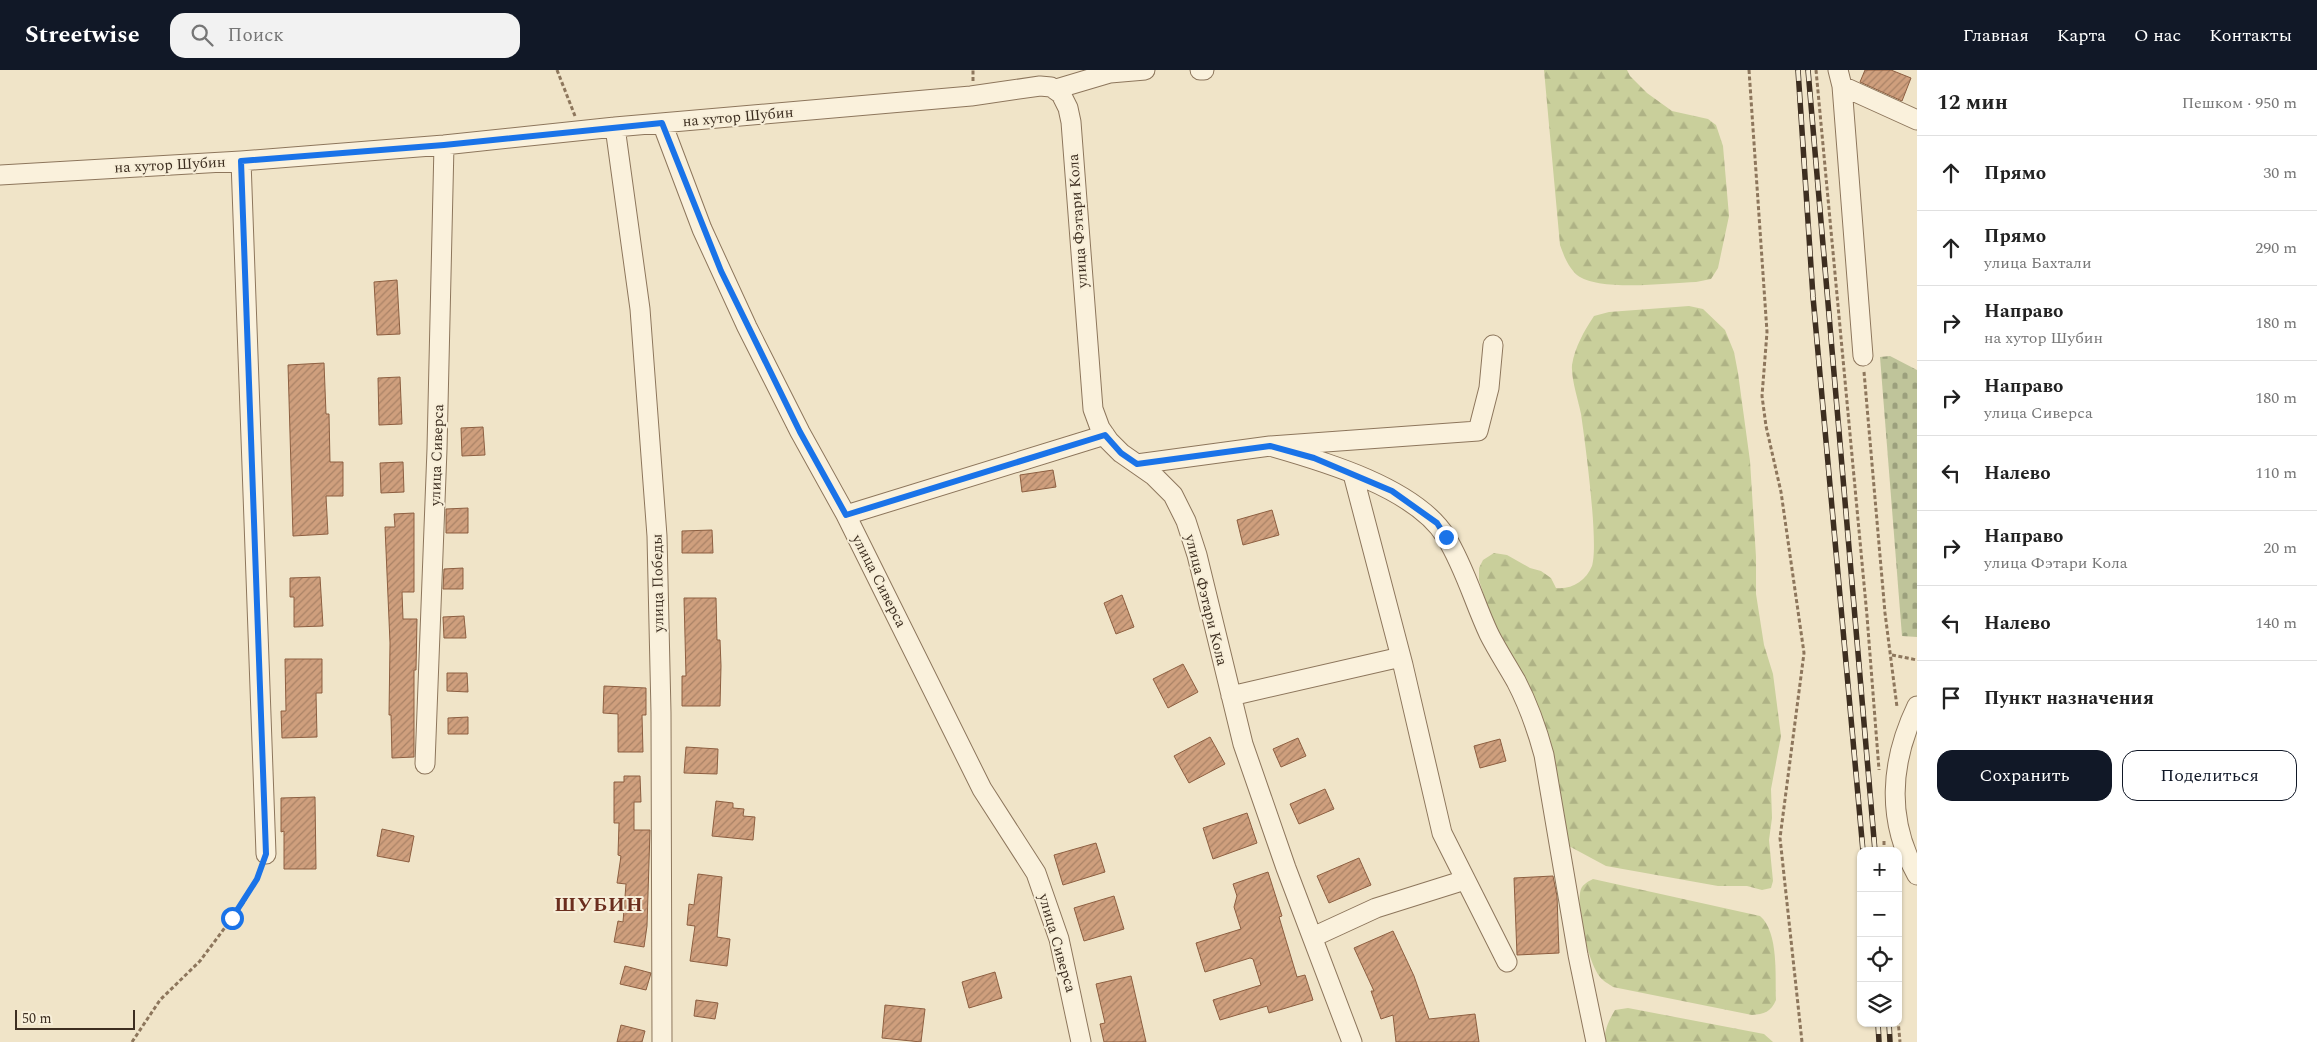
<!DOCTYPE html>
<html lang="ru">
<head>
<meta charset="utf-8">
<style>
  :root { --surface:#fff; --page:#f2f2f2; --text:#222; --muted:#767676; --line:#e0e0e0; --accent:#111827 }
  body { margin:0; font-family:Spectral,serif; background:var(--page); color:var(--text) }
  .controls { position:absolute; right:15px; bottom:15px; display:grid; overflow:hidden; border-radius:10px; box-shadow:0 1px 4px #0004 }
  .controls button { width:45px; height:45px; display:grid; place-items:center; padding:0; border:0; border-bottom:1px solid var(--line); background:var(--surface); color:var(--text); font:25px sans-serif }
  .scale { position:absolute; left:15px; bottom:12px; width:120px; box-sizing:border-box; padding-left:5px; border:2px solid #3d2e20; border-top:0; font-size:14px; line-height:18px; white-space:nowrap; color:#3d2e20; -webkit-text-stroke:4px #f7eed8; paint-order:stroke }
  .stop { position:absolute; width:15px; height:15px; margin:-11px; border:4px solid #1a73e8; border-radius:50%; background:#fff }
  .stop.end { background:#1a73e8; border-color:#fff; box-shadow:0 1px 5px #0008 }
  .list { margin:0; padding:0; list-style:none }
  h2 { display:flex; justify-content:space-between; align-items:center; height:65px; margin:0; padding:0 20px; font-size:21px }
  h2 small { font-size:16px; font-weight:400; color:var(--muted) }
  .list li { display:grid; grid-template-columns:32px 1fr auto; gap:15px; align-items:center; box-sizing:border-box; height:75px; padding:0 20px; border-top:1px solid var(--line) }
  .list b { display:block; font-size:19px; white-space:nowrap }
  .list p { margin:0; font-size:16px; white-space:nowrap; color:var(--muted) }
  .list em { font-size:16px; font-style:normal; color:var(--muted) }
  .actions { display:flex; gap:10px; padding:15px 20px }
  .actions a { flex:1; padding:11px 0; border:1px solid var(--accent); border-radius:15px; text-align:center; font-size:18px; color:var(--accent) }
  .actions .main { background:var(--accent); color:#fff }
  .icon { flex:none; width:28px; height:28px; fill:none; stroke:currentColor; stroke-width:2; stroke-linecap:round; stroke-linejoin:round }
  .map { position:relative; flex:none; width:1917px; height:972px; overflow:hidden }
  header { display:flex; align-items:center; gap:30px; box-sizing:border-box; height:70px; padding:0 25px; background:var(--accent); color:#fff }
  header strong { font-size:24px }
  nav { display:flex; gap:28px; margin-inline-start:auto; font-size:18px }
  .search { width:350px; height:45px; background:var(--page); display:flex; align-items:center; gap:12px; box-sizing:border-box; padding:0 18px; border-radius:15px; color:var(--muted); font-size:19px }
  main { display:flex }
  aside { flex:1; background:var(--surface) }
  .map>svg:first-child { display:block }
  .forest { fill:url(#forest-firs) }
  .cemetery { fill:url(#cemetery-stones) }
  .building { fill:url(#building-hatch); stroke:#8d5f41 }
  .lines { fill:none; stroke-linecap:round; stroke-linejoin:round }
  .minor-casing { stroke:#8d765c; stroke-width:21 }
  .path { stroke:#8d765c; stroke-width:3; stroke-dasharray:4 2.5; stroke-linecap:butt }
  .minor { stroke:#faf1dc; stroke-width:19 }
  .rail-casing { stroke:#3d2e20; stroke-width:5.5 }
  .rail { stroke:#f7eed8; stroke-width:4; stroke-dasharray:11; stroke-linecap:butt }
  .route { stroke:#1a73e8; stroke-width:6 }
  .labels { text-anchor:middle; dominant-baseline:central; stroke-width:4; stroke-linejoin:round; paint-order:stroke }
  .street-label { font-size:15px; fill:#3d2e20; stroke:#f7eed8 }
  .district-label { font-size:20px; font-weight:bold; letter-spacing:1px; fill:#6b2e1e; stroke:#f7eed8 }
</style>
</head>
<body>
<header>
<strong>Streetwise</strong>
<div class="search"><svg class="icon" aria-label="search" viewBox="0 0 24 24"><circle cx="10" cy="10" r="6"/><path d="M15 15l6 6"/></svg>Поиск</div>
<nav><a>Главная</a><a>Карта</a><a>О нас</a><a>Контакты</a></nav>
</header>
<main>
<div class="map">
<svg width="1917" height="972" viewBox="0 0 1917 972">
  <defs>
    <pattern id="forest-firs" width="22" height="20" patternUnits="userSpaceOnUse" patternTransform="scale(1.25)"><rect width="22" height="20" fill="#c9cf9b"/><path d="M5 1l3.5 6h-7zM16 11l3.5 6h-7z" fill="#aeb285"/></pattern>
    <pattern id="cemetery-stones" width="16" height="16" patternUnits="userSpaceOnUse" patternTransform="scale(1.25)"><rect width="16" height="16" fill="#bfc49a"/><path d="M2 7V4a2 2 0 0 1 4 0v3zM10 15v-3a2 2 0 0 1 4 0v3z" fill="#9ca07d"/></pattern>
    <pattern id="building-hatch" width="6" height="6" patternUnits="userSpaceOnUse" patternTransform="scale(1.25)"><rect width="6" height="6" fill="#cf9f7d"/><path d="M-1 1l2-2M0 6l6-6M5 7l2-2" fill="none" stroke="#a98266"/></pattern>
  </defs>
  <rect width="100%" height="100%" fill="#f0e4c8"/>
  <path class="forest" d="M1544,0H1627L1630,6L1647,23L1672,41L1708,49L1716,55L1723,76L1729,146L1718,198L1711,209L1696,212C1668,213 1599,222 1577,205C1568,197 1564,186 1560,175Z
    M1689,236L1703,239L1725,260L1734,282L1738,303L1750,391L1756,487V524L1764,575L1773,604L1781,666L1771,719L1772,748L1769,770L1773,811L1771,818L1762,820L1747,816H1718L1606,796L1567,775L1541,644L1530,618L1510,588L1488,538L1479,510V498L1483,490L1494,483L1507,485L1530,498L1541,501L1551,508L1556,518C1571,520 1586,511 1592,496C1599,474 1585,371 1581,344C1578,329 1571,309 1572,295C1575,277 1584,261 1594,246L1609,242Z
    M1593,809L1760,846C1779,862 1775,907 1776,930C1771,942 1764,944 1752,945L1613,917C1609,914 1603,911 1600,907C1588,892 1577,842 1580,823C1581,815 1587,812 1593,809Z
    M1628,938L1764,964L1773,972H1605C1604,960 1609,950 1615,940Z"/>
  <path class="cemetery" d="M1890,286L1917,300V567L1902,566L1880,287Z"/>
  <path class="building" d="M1865,0H1891L1911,8L1902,31L1860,12Z
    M397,210L400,264L377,265L374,212Z
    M324,293L326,344H329L330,392H343V426H326L328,464L293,466L288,295Z
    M400,307L402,354L379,355L378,308Z
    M483,357L485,385L462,386L461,358Z
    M403,392L404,422L381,423L380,393Z
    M1053,400L1056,417L1022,422L1020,405Z
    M468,438V463H446V439Z
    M1272,440L1279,465L1243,475L1237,450Z
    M414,443V522H402L403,549H417L416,600H414V687L392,688L391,645H389L390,573L385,457H395L394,444Z
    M712,460L713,483H682V461Z
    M463,498V519H443L444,499Z
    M320,507L323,556L294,557V527H290V508Z
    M1122,525L1134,557L1116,564L1104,533Z
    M684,528H716L717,570H720L721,596L720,636H682V606H686Z
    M464,546L466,568H444L443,547Z
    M285,589H322V623H316L317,667L282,668L281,641H286Z
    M1183,594L1198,622L1168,638L1153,609Z
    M447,603H467L468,622L447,621Z
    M604,616L646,618V645H642L643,682H618V644L603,643Z
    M468,647V664H448V648Z
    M1210,667L1225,694L1189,713L1174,686Z
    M1298,668L1306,686L1281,697L1273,679Z
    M1500,669L1506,691L1480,698L1474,676Z
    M686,677L718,679L717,704L684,703Z
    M624,706H640L641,732H634V760H650L647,856L644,877L614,872L618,851L623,852L626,814L617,813L621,786L618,785L619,753H614V712H624Z
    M1325,719L1334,739L1299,754L1290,734Z
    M315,727L316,799H284V761L281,762V728Z
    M716,731L733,733V738L744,739L743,746L755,747L753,770L712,766Z
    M1247,743L1257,773L1213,789L1203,758Z
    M382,759L414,766L409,792L377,786Z
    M1096,773L1105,802L1063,815L1054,785Z
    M1359,788L1371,815L1329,833L1317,806Z
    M1268,802L1282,846L1279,847L1297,907L1305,905L1313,930L1269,943L1267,936L1220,950L1213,930L1261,915L1253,889L1250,888L1205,902L1196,873L1241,859L1234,837L1237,826L1233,814Z
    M698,804L722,807L717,867L730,869L727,896L690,891L695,856L687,855L689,834L694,835Z
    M1553,806L1557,826L1559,883L1517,885L1514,808Z
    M1114,826L1124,859L1084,871L1074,838Z
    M1393,861L1414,906L1429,949L1475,944L1479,972H1396L1393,945L1381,949L1371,921H1374L1354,878Z
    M625,896L651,903L646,920L620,914Z
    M995,902L1002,928L969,938L962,912Z
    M1131,906L1146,972H1104L1100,954L1105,953L1096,914Z
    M696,930L718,933L715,949L694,946Z
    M885,935L925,939L921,972L882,968Z
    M621,955L645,961L642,972H617Z"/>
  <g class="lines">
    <defs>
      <path id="minor" d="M1200,0H1204
        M1838,0L1842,16L1863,286
        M1842,16L1917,50
        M1056,19L1110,3L1145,0
        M662,53L702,159L747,257L800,362L846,445L982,719L1036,803L1059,869L1081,972
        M615,57L640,239L657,466L661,643L662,972
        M241,91L266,784
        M0,105L241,91L444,75L615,57L971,26L1040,16L1051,17L1061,24L1068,38L1071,52L1093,339L1100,358L1109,371L1121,383L1154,406L1173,425L1186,451L1197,485L1243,674L1286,798L1352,972
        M1270,376C1323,391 1416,418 1446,467C1465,498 1474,532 1489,564C1497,580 1507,595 1516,611C1528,634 1537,659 1544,685L1578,885L1596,972
        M1137,394L1270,376L1478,361L1489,318L1493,275
        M1353,404L1403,595L1442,763L1507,892
        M846,445L1105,365
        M1231,626L1401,587
        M1917,636C1890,692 1886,750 1917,805
        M425,694L437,379L444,75
        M1313,867L1376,838L1465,810"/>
    </defs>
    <use href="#minor" class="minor-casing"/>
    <path class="path" d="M557,0L575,46
      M1749,0L1767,262L1762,326L1766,356L1781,422L1804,583L1780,768L1802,972
      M1816,0L1867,546L1879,700
      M973,11V0
      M1864,302L1885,543L1897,637
      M1892,585L1917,590
      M1884,771V781
      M1898,950L1900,972
      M132,972L160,930L200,891L244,832L261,799"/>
    <use href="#minor" class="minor"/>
    <defs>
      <path id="rail" d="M1798,0L1813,227L1863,781
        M1808,0L1875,781
        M1878,953L1879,972
        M1889,953L1890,972"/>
    </defs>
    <use href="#rail" class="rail-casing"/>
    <use href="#rail" class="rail"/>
  </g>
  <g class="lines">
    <path class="route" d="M232,848L257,809L266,784L241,91L444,75L662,53L721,201L800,362L846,445L1105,365L1121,383L1137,394L1270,376L1314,388L1392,421L1437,453L1446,467"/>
  </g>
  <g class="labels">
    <g class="street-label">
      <text transform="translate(738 47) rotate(-5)">на хутор Шубин</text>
      <text transform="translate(170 95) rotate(-3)">на хутор Шубин</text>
      <text transform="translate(1078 151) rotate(-94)">улица Фэтари Кола</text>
      <text transform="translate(437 385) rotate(-88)">улица Сиверса</text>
      <text transform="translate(879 511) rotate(63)">улица Сиверса</text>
      <text transform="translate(658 513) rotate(-91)">улица Победы</text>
      <text transform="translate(1206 530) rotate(76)">улица Фэтари Кола</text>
      <text transform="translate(1057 873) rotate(74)">улица Сиверса</text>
    </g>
    <g class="district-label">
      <text x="599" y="835">ШУБИН</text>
    </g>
  </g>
</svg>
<div class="controls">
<button>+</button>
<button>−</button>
<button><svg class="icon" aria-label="locate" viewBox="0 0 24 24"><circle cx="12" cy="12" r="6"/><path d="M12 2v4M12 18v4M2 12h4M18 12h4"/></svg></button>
<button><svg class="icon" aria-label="layers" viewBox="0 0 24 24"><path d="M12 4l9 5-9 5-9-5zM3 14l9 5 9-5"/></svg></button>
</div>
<div class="scale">50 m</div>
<div class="stop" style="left:232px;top:848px"></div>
<div class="stop end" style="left:1446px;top:467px"></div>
</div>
<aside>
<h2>12 мин<small>Пешком · 950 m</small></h2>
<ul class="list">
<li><svg class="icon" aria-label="ahead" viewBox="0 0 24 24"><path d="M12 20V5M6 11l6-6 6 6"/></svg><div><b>Прямо</b></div><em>30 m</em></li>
<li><svg class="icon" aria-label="ahead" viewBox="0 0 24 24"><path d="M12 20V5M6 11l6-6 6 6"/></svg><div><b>Прямо</b><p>улица Бахтали</p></div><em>290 m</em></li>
<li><svg class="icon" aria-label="right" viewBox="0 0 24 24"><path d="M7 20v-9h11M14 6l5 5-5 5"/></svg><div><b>Направо</b><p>на хутор Шубин</p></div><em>180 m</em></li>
<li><svg class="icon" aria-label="right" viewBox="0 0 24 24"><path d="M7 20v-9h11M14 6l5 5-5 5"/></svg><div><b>Направо</b><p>улица Сиверса</p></div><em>180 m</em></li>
<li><svg class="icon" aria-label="left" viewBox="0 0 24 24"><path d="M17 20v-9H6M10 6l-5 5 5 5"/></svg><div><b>Налево</b></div><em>110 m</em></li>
<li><svg class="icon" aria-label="right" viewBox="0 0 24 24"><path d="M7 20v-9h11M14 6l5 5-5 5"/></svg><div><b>Направо</b><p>улица Фэтари Кола</p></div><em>20 m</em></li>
<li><svg class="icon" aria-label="left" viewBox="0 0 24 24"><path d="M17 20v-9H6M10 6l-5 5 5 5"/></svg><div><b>Налево</b></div><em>140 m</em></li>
<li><svg class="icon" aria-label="arrive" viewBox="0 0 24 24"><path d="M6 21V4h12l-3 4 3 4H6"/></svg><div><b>Пункт назначения</b></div></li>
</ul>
<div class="actions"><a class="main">Сохранить</a><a>Поделиться</a></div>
</aside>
</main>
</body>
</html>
